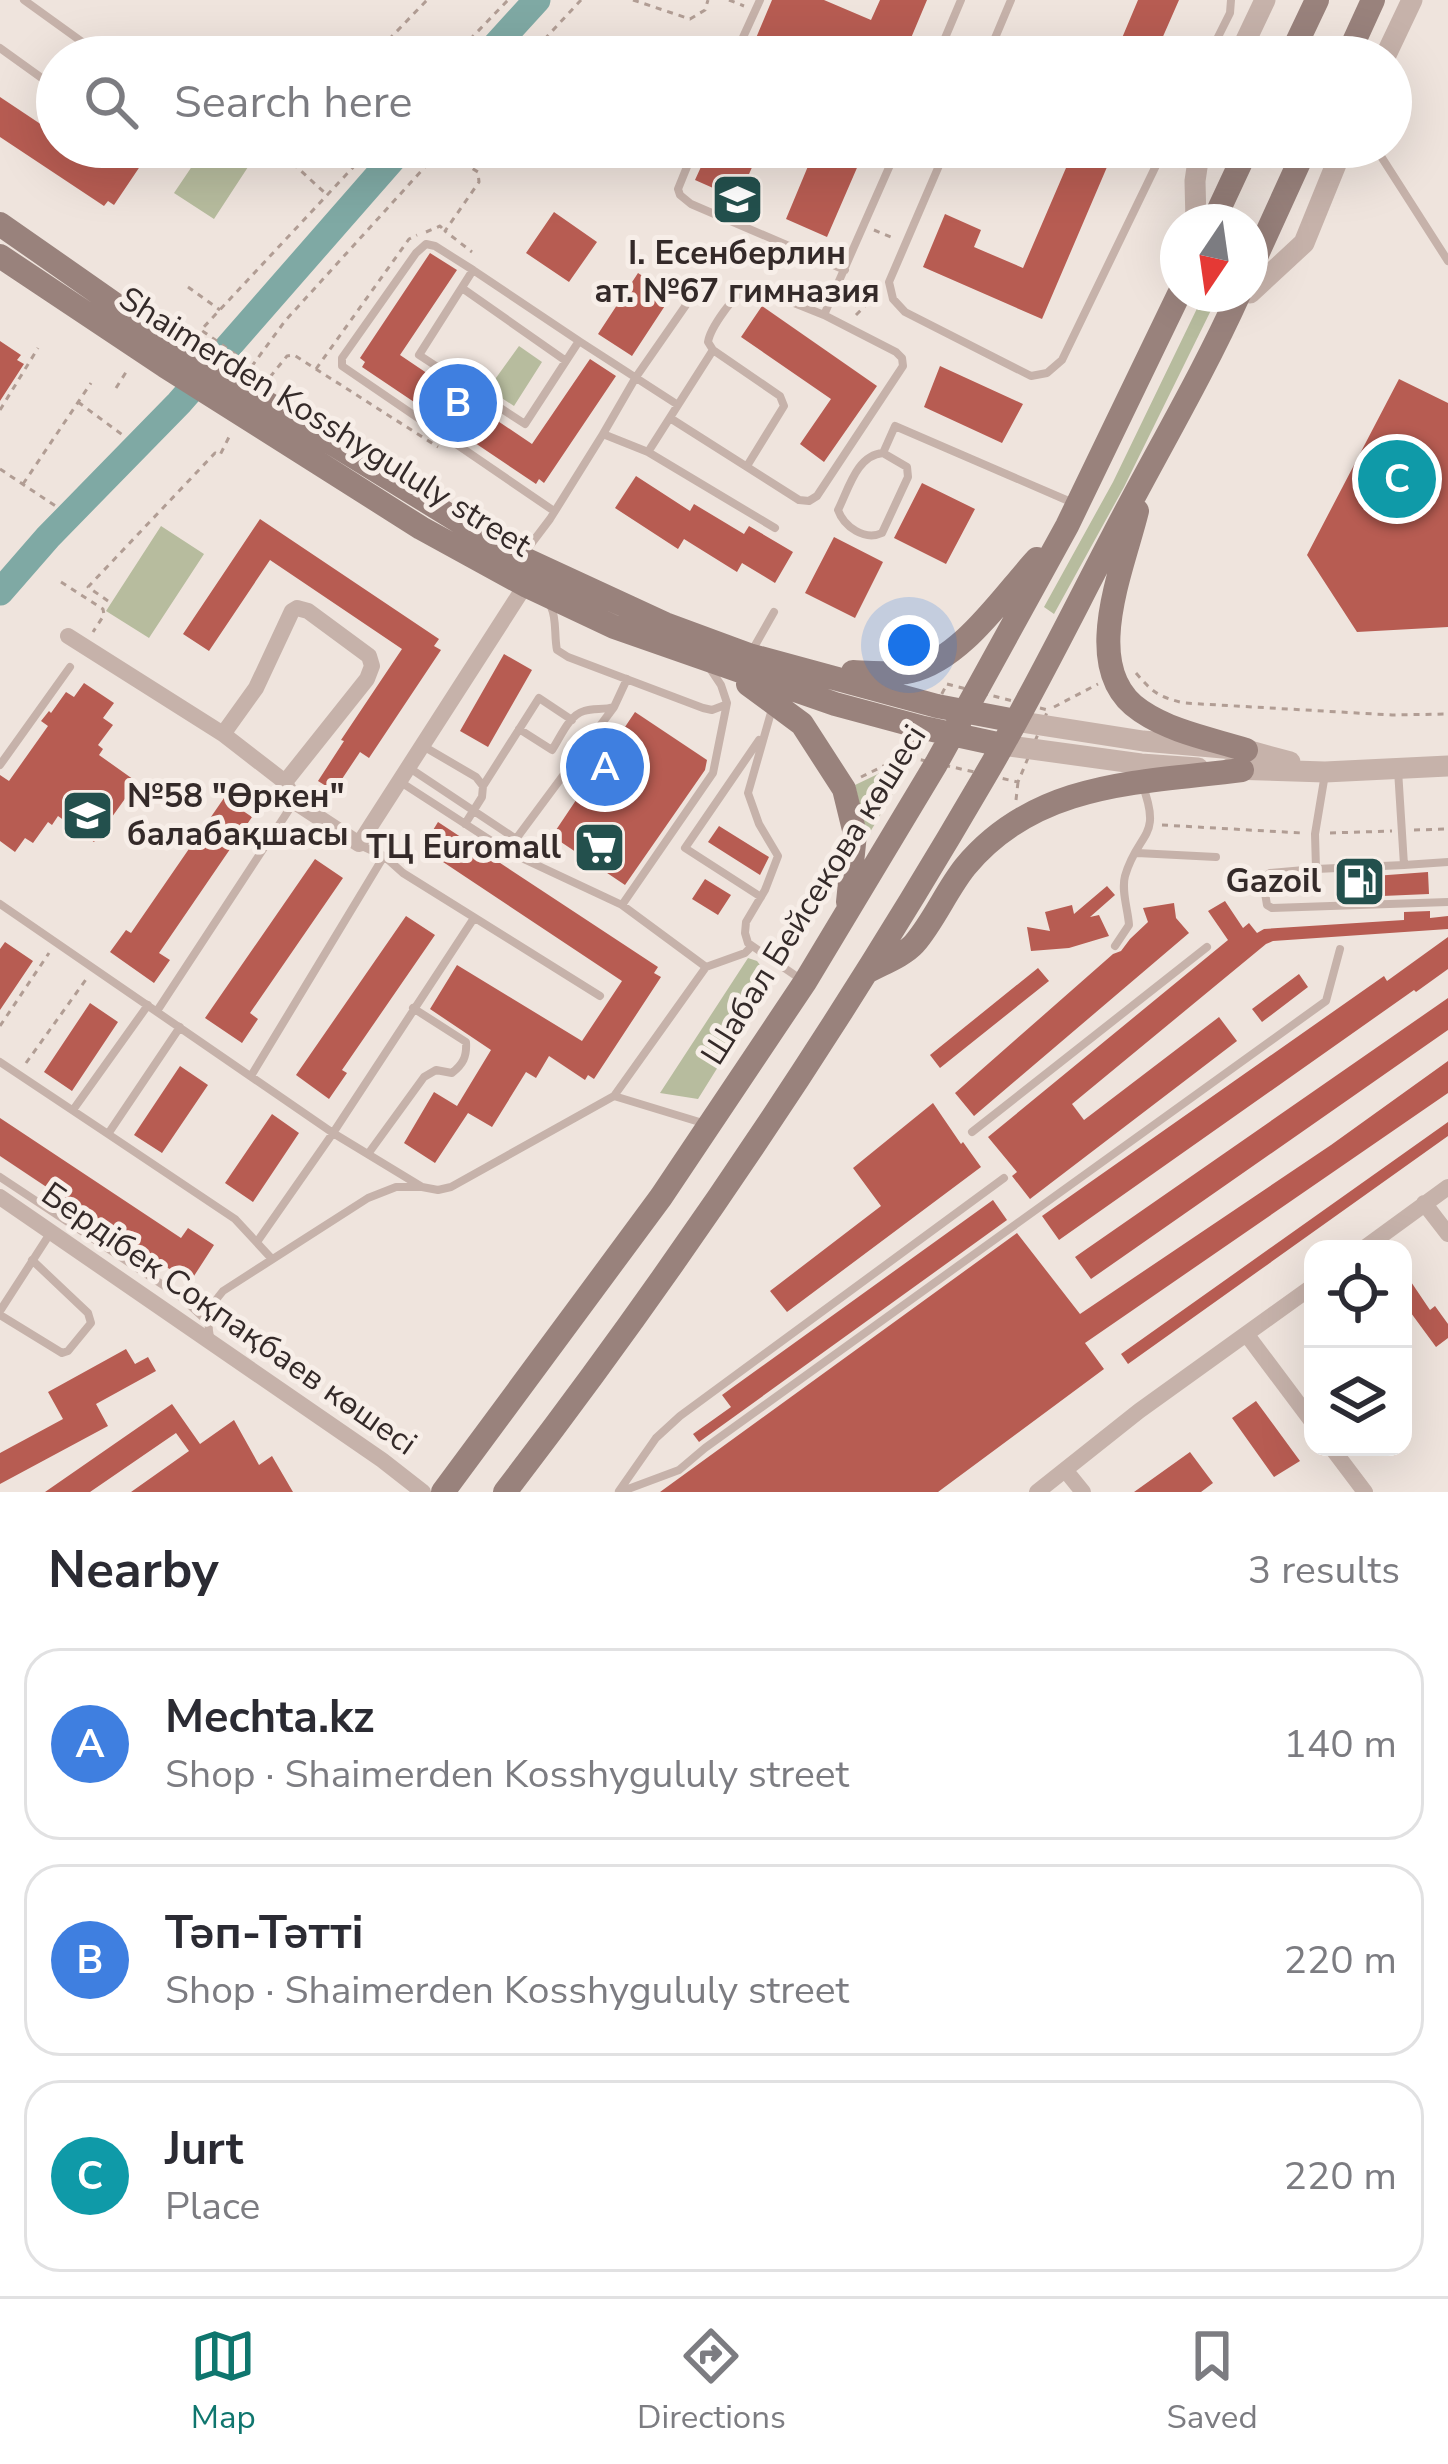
<!DOCTYPE html>
<html lang="en">
<head>
<meta charset="utf-8">
<style>
  :root { --surface:#fff; --page:#f2f2f3; --text:#2b2b33; --muted:#7c7c81; --line:#e1e1e2; --accent:#0f766e }
  body { margin:0; font-family:"Nunito Sans",sans-serif; background:var(--page); color:var(--text) }
  .controls { position:absolute; right:36px; bottom:36px; display:grid; overflow:hidden; border-radius:24px; box-shadow:0 12px 48px #0002 }
  .controls button { width:108px; height:108px; display:grid; place-items:center; padding:0; border:0; border-bottom:3px solid var(--line); background:var(--surface); color:var(--text); font:60px sans-serif }
  .compass { position:absolute; left:1160px; top:204px; width:108px; height:108px; border-radius:50%; background:var(--surface); box-shadow:0 12px 48px #0002; rotate:193deg }
  .you { position:absolute; left:909px; top:645px; width:42px; height:42px; margin:-30px; border:9px solid #fff; border-radius:50%; background:#1a73e8; box-shadow:0 0 0 18px #1a73e833 }
  .badge { display:grid; place-items:center; width:78px; height:78px; border-radius:50%; background:var(--accent); color:#fff; font-size:39px; font-weight:700 }
  .pin { position:absolute; translate:-50% -50%; border:6px solid #fff; box-shadow:0 3px 12px #0006 }
  .list { margin:0; padding:0; list-style:none }
  h2 { display:flex; justify-content:space-between; align-items:center; height:156px; margin:0; padding:0 48px; font-size:51px }
  h2 small { font-size:39px; font-weight:400; color:var(--muted) }
  .list li { display:grid; grid-template-columns:78px 1fr auto; gap:36px; align-items:center; box-sizing:border-box; height:192px; margin:0 24px 24px; padding:0 24px; border:3px solid var(--line); border-radius:36px }
  .list b { display:block; font-size:45px; white-space:nowrap }
  .list p { margin:0; font-size:39px; white-space:nowrap; color:var(--muted) }
  .list em { font-size:39px; font-style:normal; color:var(--muted) }
  .icon { flex:none; width:66px; height:66px; fill:none; stroke:currentColor; stroke-width:2; stroke-linecap:round; stroke-linejoin:round }
  .map { position:relative; flex:none; width:1448px; height:1492px; overflow:hidden }
  .search { position:absolute; background:var(--surface); box-shadow:0 12px 48px #0002; left:36px; right:36px; top:36px; height:132px; display:flex; align-items:center; gap:30px; box-sizing:border-box; padding:0 42px; border-radius:66px; color:var(--muted); font-size:45px }
  .sheet { height:804px; background:var(--surface) }
  nav { display:flex; justify-content:space-around; align-items:center; box-sizing:border-box; height:168px; border-top:3px solid var(--line); background:var(--surface); font-size:33px; color:var(--muted) }
  nav a { display:grid; justify-items:center; gap:6px }
  nav .on { color:var(--accent) }
  .map>svg:first-child { display:block }
  .green { fill:#b7bc9e }
  .lines { fill:none; stroke-linecap:round; stroke-linejoin:round }
  .river { stroke:#7fa9a4; stroke-width:27 }
  .building { fill:#b75c52 }
  .path { stroke:#b19d94; stroke-width:3; stroke-dasharray:6 6; stroke-linecap:butt }
  .service { stroke:#c6b2aa; stroke-width:8 }
  .minor { stroke:#c6b2aa; stroke-width:16 }
  .tertiary { stroke:#c6b2aa; stroke-width:21 }
  .secondary { stroke:#99827c; stroke-width:24 }
  .labels { text-anchor:middle; dominant-baseline:central; stroke-width:10; stroke-linejoin:round; paint-order:stroke }
  .poi-label { font-size:33px; font-weight:bold; fill:#342a29; stroke:#f7eee8; text-anchor:end }
  .street-label { font-size:33px; fill:#342a29; stroke:#f7eee8 }
</style>
</head>
<body>
<div class="map">
<svg width="1448" height="1492" viewBox="0 0 1448 1492">
  <rect width="100%" height="100%" fill="#efe4dd"/>
  <path class="green" d="M205,147H261L214,219L174,193Z
    M1204,294H1219L1124,487L1054,614L1044,607L1113,482Z
    M519,346L542,362L514,406L488,389Z
    M161,526L204,554L149,638L106,611Z
    M903,762L910,766L867,837L855,785Z
    M748,958L757,961L766,973L764,993L698,1099L660,1093Z"/>
  <g class="lines">
    <path class="river" d="M485,57L537,0
      M0,592L48,537L179,403L403,147"/>
  </g>
  <path class="building" d="M772,0H824L871,20L880,0H927L903,57H748Z
    M1138,0H1179L1154,57H1114Z
    M0,97L57,135V147H74L103,166L116,147H153L114,205L108,201L104,206L0,137Z
    M710,147H761L738,199L695,180Z
    M816,147H866L827,237L786,219Z
    M1075,147L1110,160L1042,319L923,267L945,214L981,230L974,247L1023,268Z
    M554,212L597,242L569,282L526,253Z
    M430,253L457,270L400,355L532,444L590,359L616,376L544,483L539,479L536,484L362,367L365,362L360,358Z
    M638,273L672,295L632,356L598,334Z
    M762,306L877,386L824,462L800,444L831,399L741,337Z
    M0,341L21,355L17,360L24,364L0,401Z
    M940,366L1023,404L1002,443L924,407Z
    M1399,379L1448,403V627L1357,632L1307,555Z
    M636,476L690,511L694,504L744,534L749,526L793,552L775,583L742,563L737,572L684,539L678,549L615,508Z
    M922,483L975,509L946,564L894,538Z
    M260,519L439,639L434,646L441,650L369,758L360,752L334,791L318,781L344,741L341,740L402,649L270,560L209,651L183,634Z
    M834,537L883,562L855,618L805,593Z
    M504,654L532,670L488,747L460,731Z
    M84,683L114,703L103,718L113,725L98,745L103,749L99,755L137,782L94,842L58,816L52,825L48,822L33,843L25,838L15,852L0,841V775L9,781L48,726L41,721L49,711L51,713L66,692L74,697Z
    M635,712L707,760L705,770L625,885L552,836Z
    M224,798L252,817L159,953L170,960L154,983L110,952L126,930L131,933Z
    M438,822L658,967L654,973L661,977L594,1079L588,1075L585,1080L549,1056L536,1078L526,1072L492,1127L468,1113L435,1163L404,1143L434,1092L457,1106L491,1050L430,1009L457,965L582,1041L622,981L422,848Z
    M719,826L769,857L760,875L708,842Z
    M315,859L343,878L250,1013L258,1019L242,1043L205,1018Z
    M1428,872L1429,894L1336,898L1334,879Z
    M705,879L731,895L718,915L692,899Z
    M1107,886L1115,895L1090,917L1099,915L1109,936L1069,948L1031,951L1027,927L1050,931L1045,912L1072,905L1074,914Z
    M1225,901L1243,928L1249,923L1257,933L1264,929L1404,920V912L1430,911V918L1448,916V929L1273,941L1266,944L1072,1104L1084,1120L1219,1017L1237,1041L1030,1199L1012,1176L1017,1172L988,1137L1228,940L1208,911Z
    M1174,903L1176,918L1189,933L974,1116L955,1093L1113,954L1121,951L1130,939L1148,922L1143,908Z
    M406,916L435,935L342,1070L347,1073L329,1099L296,1075Z
    M1448,937V969L1416,992L1414,990L1059,1240L1042,1216L1384,976L1387,981Z
    M5,942L33,961L0,1010V949Z
    M1038,968L1049,981L940,1068L930,1055Z
    M1299,974L1308,987L1262,1022L1252,1009Z
    M1448,998V1030L1091,1279L1075,1257Z
    M90,1003L118,1022L72,1091L44,1072Z
    M1448,1061V1093L1085,1343L1104,1369L938,1492H660L1017,1233L1080,1314L1331,1145Z
    M180,1066L208,1085L162,1153L134,1135Z
    M933,1103L961,1144L963,1142L981,1167L787,1312L770,1291L881,1206L853,1168Z
    M272,1114L299,1133L253,1202L225,1183Z
    M0,1118L181,1238L188,1228L214,1245L194,1276L188,1272L183,1278L0,1156Z
    M1448,1122V1136L1128,1364L1121,1354Z
    M993,1200L1007,1220L699,1442L693,1434L731,1407L722,1395Z
    M1403,1270L1430,1310L1435,1306L1448,1324V1338L1436,1347L1411,1313L1403,1318Z
    M126,1349L135,1364L148,1357L156,1371L96,1404L108,1426L0,1484V1453L63,1419L48,1392Z
    M1256,1401L1300,1461L1274,1477L1232,1418Z
    M172,1404L200,1444L234,1420L259,1465L272,1456L293,1492H131L189,1451L176,1433L90,1492H45Z
    M1190,1452L1213,1483L1201,1492H1134Z"/>
  <g class="lines">
    <path class="path" d="M633,0L690,19L705,10L708,0
      M729,0L744,6
      M372,57L427,0
      M453,57L508,0
      M528,57L581,0
      M275,147L325,193
      M372,147L201,330L252,366L285,321L443,147
      M442,150L478,172L479,182L445,231L472,252
      M874,230L893,238
      M426,232L440,226L445,231
      M188,287L220,310
      M856,315L879,292
      M316,369L409,239L417,235
      M270,377L287,356L294,355L438,447
      M116,388L128,369
      M78,402L124,436
      M0,410L38,348
      M0,469L57,507
      M23,484L91,383
      M61,582L103,609L104,615L93,632
      M108,601L88,587L215,453L220,455L231,433
      M1136,673C1153,693 1159,697 1184,703L1392,715L1448,714
      M947,684L1048,710L1018,782L904,756L924,728Z
      M1054,707L1098,684
      M861,777L904,756
      M1016,800L1018,782
      M1162,825L1302,833
      M1414,830L1448,829
      M1330,833L1392,831
      M0,1026L49,953
      M26,1063L87,978"/>
    <path class="service" d="M24,0L85,44L135,47L174,57
      M0,48L57,89
      M734,57L760,0
      M937,57L961,0
      M987,57L1011,0
      M1208,57L1230,13L1231,0
      M695,147L678,189L680,195L691,204L845,270
      M947,147L889,282L893,299L905,312L1031,376L1047,373L1062,360L1165,147
      M1375,147L1448,261
      M473,270L579,341
      M462,288L566,361
      M713,350L708,342C710,329 734,293 748,289C751,287 755,289 759,289L824,315L898,147
      M670,418L799,500L809,501L817,496L903,366L902,358L896,352L824,315
      M603,434L636,377L693,295
      M648,452L713,350L780,396L784,406L747,466
      M883,453C857,455 849,488 838,510C844,527 865,541 882,533L908,477L907,467L883,453L895,426L1071,502
      M554,511L342,366V358L416,253L426,244L435,246L473,270L419,355L525,424L579,341L678,405
      M525,552L550,519L603,434L648,452L775,528
      M551,607C557,619 554,636 557,650L568,657L703,708L712,710L725,705
      M753,649L774,612
      M772,709L748,793L759,824L778,856L765,890L746,922L745,933L748,943L799,978
      M519,729L552,750C560,738 569,715 584,711C593,708 604,710 614,707L627,679
      M759,740L685,848L761,897
      M423,746L476,777L483,786L482,797L465,824
      M0,765L70,667
      M408,767L516,839
      M1325,774L1315,834L1316,869L1404,865L1398,770
      M399,781L507,851L622,905L706,967L745,953L752,946
      M483,786L539,698L572,720
      M507,851L614,707
      M1137,853L1216,857
      M384,856L403,873L600,996
      M1404,865L1448,862
      M1316,869L1270,873L1266,876L1265,893L1267,905L1272,908L1448,902
      M0,904L333,1133L422,1187L438,1190L451,1187L614,1096L706,1124
      M622,905L713,773L727,703L721,685L711,670
      M1115,946L1129,925C1128,909 1121,891 1125,876C1138,831 1163,839 1142,784
      M157,1011L294,802
      M180,1027L108,1134L235,1219L272,1259
      M0,1062L108,1134
      M251,1076L384,856L362,846
      M614,1096L706,967
      M73,1110L148,1005
      M972,1132L1207,947
      M368,1154L424,1077L436,1070L452,1073C463,1064 467,1057 466,1042L413,1008
      M0,1177L181,1297L207,1321
      M257,1242L333,1133L474,918
      M0,1311L51,1232
      M0,1315L62,1353L68,1351L91,1323L88,1313L32,1260
      M210,1337C206,1317 210,1306 223,1291L368,1198L396,1187H421
      M619,1491L656,1438L680,1416L1004,1178
      M620,1492L679,1470L705,1448L1326,1001L1340,949"/>
    <path class="minor" d="M68,636L223,734L285,782L295,802L359,844L530,578
      M223,734L256,688L292,611L297,608L308,611L369,656L372,666L367,679L285,782
      M0,1197L382,1460L423,1492
      M1424,1203L1448,1234
      M1363,1249L1448,1187
      M1247,1335L1313,1423
      M1331,1447L1365,1492
      M1066,1471L1083,1492
      M1037,1492L1139,1411L1313,1286"/>
    <path class="tertiary" d="M1238,57L1265,0
      M1385,57L1412,0
      M1196,222L1195,181L1200,147
      M1250,293L1304,243L1343,147
      M1016,721L1143,741L1246,750L1290,762
      M1002,745L1141,764L1198,768
      M1229,769L1325,772L1448,766"/>
    <path class="secondary" d="M1290,57L1317,0
      M1347,57L1373,0
      M1213,222L1248,147
      M0,224L176,347L507,551L665,624L749,655L937,706L1016,721
      M0,256L165,366L421,528L527,586L614,627L835,704L924,728L1002,745
      M1250,270L1306,147
      M1137,511C1123,569 1078,670 1141,711C1172,732 1211,739 1246,750
      M853,672C872,673 893,675 911,671C962,659 1002,597 1037,559
      M748,684L802,724L844,789L855,834L848,902
      M867,972C881,964 903,956 914,944C934,921 946,891 965,867C1036,781 1140,783 1242,770
      M443,1492L661,1197L805,982L936,764L1067,526L1179,294
      M505,1492C680,1264 840,1025 985,776C1031,698 1071,616 1113,536C1155,455 1202,376 1239,294"/>
  </g>
  <defs>
    <symbol id="school-square" viewBox="-11 -11 22 22"><rect x="-9" y="-9" width="18" height="18" rx="4" fill="#23504d" stroke="#f7eee8"/><path d="M0-5L7-2L0 1L-7-2ZM-4 1L0 2.5L4 1V4Q0 6-4 4Z" fill="#fff"/></symbol>
    <symbol id="supermarket-square" viewBox="-11 -11 22 22"><rect x="-9" y="-9" width="18" height="18" rx="4" fill="#23504d" stroke="#f7eee8"/><path d="M-6-5.5h2.5l.6 2H6L4.5 2H-2.5L-4.4-4H-6ZM-1.5 3.2a1.3 1.3 0 1 0 .1 0ZM3 3.2a1.3 1.3 0 1 0 .1 0Z" fill="#fff"/></symbol>
    <symbol id="fuel-square" viewBox="-11 -11 22 22"><rect x="-9" y="-9" width="18" height="18" rx="4" fill="#23504d" stroke="#f7eee8"/><path d="M-5.5-6h7V0h2V4h1.3V-2.5L3-4.5l.8-.8L6-3V5H2.5V1h-1V6h-7ZM-4.2-4.7v3.2H.2V-4.7Z" fill="#fff"/></symbol>
  </defs>
  <g fill-rule="evenodd">
    <use href="#school-square" x="708" y="170" width="59" height="59"/>
    <use href="#school-square" x="58" y="786" width="59" height="59"/>
    <use href="#supermarket-square" x="570" y="818" width="59" height="59"/>
    <use href="#fuel-square" x="1330" y="852" width="59" height="59"/>
  </g>
  <g class="labels">
    <g class="poi-label">
      <text x="737" y="253" text-anchor="middle">І. Есенберлин<tspan x="737" dy="38">ат. №67 гимназия</tspan></text>
      <text x="127" y="796" text-anchor="start">№58 "Өркен"<tspan x="127" dy="38">балабақшасы</tspan></text>
      <text x="561" y="847">ТЦ Euromall</text>
      <text x="1321" y="881">Gazoil</text>
    </g>
    <g class="street-label">
      <text transform="translate(325 422) rotate(32)">Shaimerden Kosshygululy street</text>
      <text transform="translate(814 895) rotate(-58)">Шабал Бейсекова көшесі</text>
      <text transform="translate(229 1319) rotate(35)">Бердібек Соқпақбаев көшесі</text>
    </g>
  </g>
</svg>
<div class="controls">
<button><svg class="icon" aria-label="locate" viewBox="0 0 24 24"><circle cx="12" cy="12" r="6"/><path d="M12 2v4M12 18v4M2 12h4M18 12h4"/></svg></button>
<button><svg class="icon" aria-label="layers" viewBox="0 0 24 24"><path d="M12 4l9 5-9 5-9-5zM3 14l9 5 9-5"/></svg></button>
</div>
<svg class="compass" viewBox="-18 -18 36 36"><path d="M0-13l5 13h-10z" fill="#e53935"/><path d="M0 13l5-13h-10z" fill="#7c7c81"/></svg>
<div class="you"></div>
<div class="pin badge" style="left:605px;top:767px;background:#3f7fe0">A</div>
<div class="pin badge" style="left:458px;top:403px;background:#3f7fe0">B</div>
<div class="pin badge" style="left:1397px;top:479px;background:#0f9aa8">C</div>
<div class="search"><svg class="icon" aria-label="search" viewBox="0 0 24 24"><circle cx="10" cy="10" r="6"/><path d="M15 15l6 6"/></svg>Search here</div>
</div>
<section class="sheet">
<h2>Nearby<small>3 results</small></h2>
<ul class="list">
<li><span class="badge" style="background:#3f7fe0">A</span><div><b>Mechta.kz</b><p>Shop · Shaimerden Kosshygululy street</p></div><em>140 m</em></li>
<li><span class="badge" style="background:#3f7fe0">B</span><div><b>Тәп-Тәтті</b><p>Shop · Shaimerden Kosshygululy street</p></div><em>220 m</em></li>
<li><span class="badge" style="background:#0f9aa8">C</span><div><b>Jurt</b><p>Place</p></div><em>220 m</em></li>
</ul>
</section>
<nav>
<a class="on"><svg class="icon" aria-label="map" viewBox="0 0 24 24"><path d="M3 6l6-2 6 2 6-2v14l-6 2-6-2-6 2zM9 4v14M15 6v14"/></svg>Map</a>
<a><svg class="icon" aria-label="directions" viewBox="0 0 24 24"><path d="M12 3l9 9-9 9-9-9zM9 14v-3h6M13 9l2 2-2 2"/></svg>Directions</a>
<a><svg class="icon" aria-label="saved" viewBox="0 0 24 24"><path d="M7 4h10v16l-5-4-5 4z"/></svg>Saved</a>
</nav>
</body>
</html>
